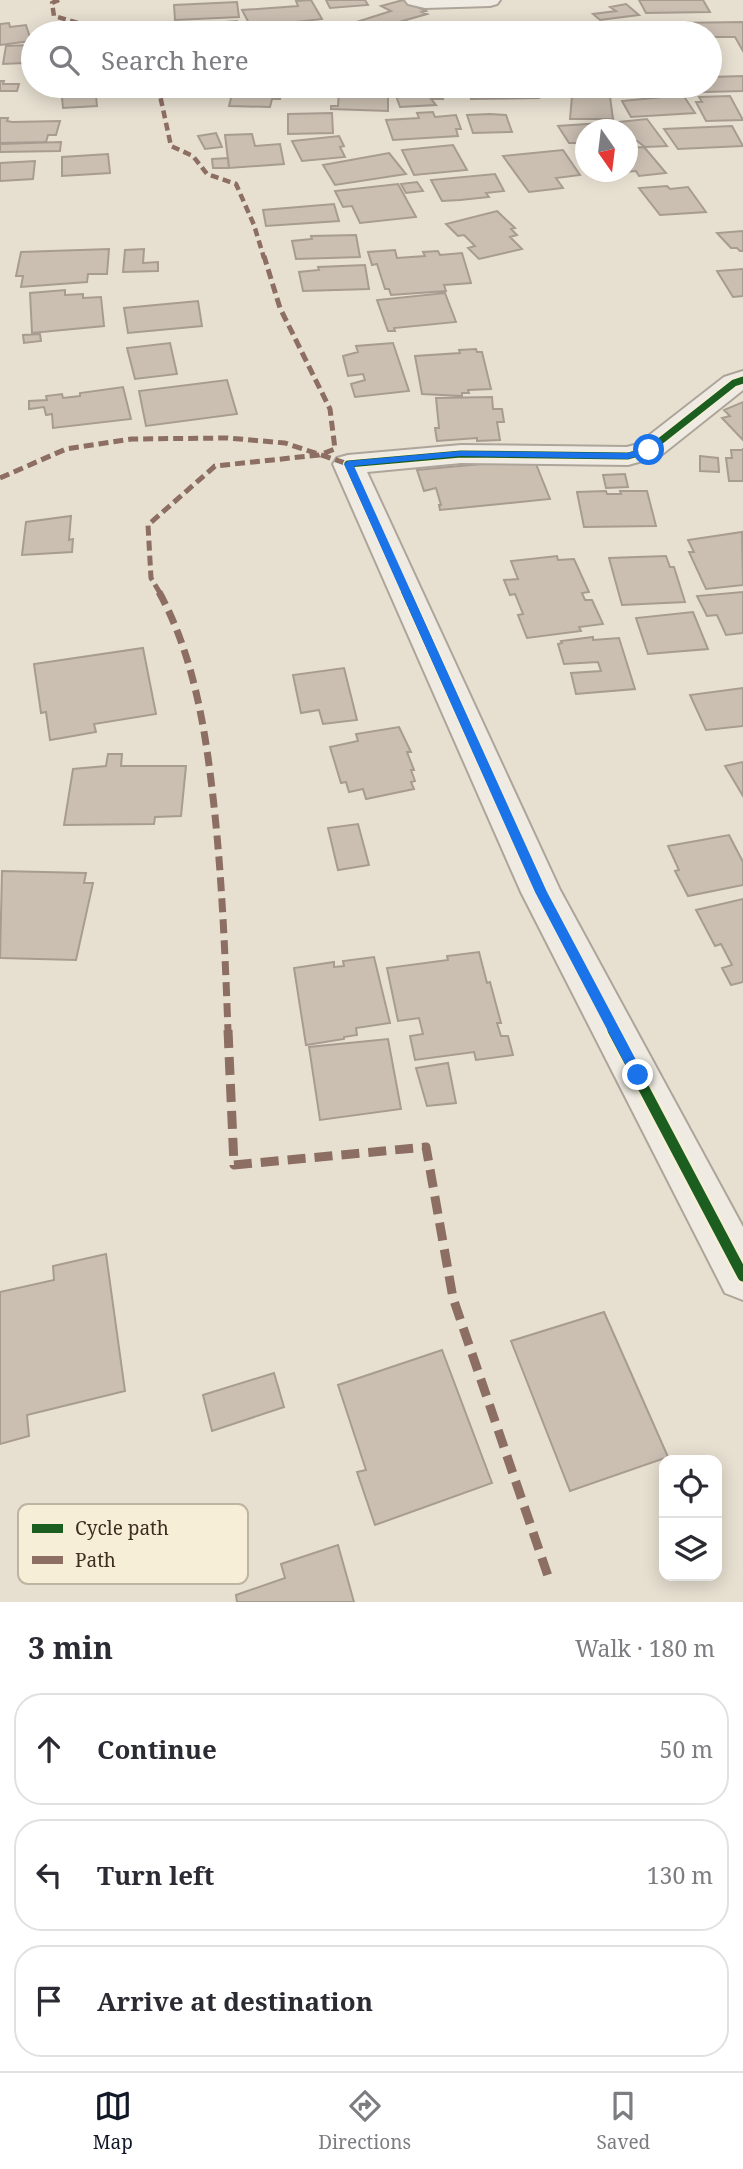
<!DOCTYPE html>
<html lang="en">
<head>
<meta charset="utf-8">
<style>
  :root { --surface:#fff; --page:#f2f2f3; --text:#2b2b33; --muted:#7c7c81; --line:#e1e1e2; --accent:#111827 }
  body { margin:0; font-family:"Noto Serif",serif; background:var(--page); color:var(--text) }
  .controls { position:absolute; right:21px; bottom:21px; display:grid; overflow:hidden; border-radius:14px; box-shadow:0 4px 18px #0003 }
  .controls button { width:63px; height:63px; display:grid; place-items:center; padding:0; border:0; border-bottom:2px solid var(--line); background:var(--surface); color:var(--text); font:35px sans-serif }
  .compass { position:absolute; left:575px; top:119px; width:63px; height:63px; border-radius:50%; background:var(--surface); box-shadow:0 4px 18px #0003; rotate:166deg }
  .stop { position:absolute; width:21px; height:21px; margin:-16px; border:5px solid #1a73e8; border-radius:50%; background:#fff }
  .stop.end { background:#1a73e8; border-color:#fff; box-shadow:0 2px 7px #0008 }
  .list { margin:0; padding:0; list-style:none }
  h2 { display:flex; justify-content:space-between; align-items:center; height:91px; margin:0; padding:0 28px; font-size:30px }
  h2 small { font-size:23px; font-weight:400; color:var(--muted) }
  .list li { display:grid; grid-template-columns:46px 1fr auto; gap:21px; align-items:center; box-sizing:border-box; height:112px; margin:0 14px 14px; padding:0 14px; border:2px solid var(--line); border-radius:28px }
  .list b { display:block; font-size:26px; white-space:nowrap }
  .list em { font-size:23px; font-style:normal; color:var(--muted) }
  .icon { flex:none; width:38px; height:38px; fill:none; stroke:currentColor; stroke-width:2; stroke-linecap:round; stroke-linejoin:round }
  .map { position:relative; flex:none; width:743px; height:1602px; overflow:hidden }
  .search { position:absolute; background:var(--surface); box-shadow:0 4px 18px #0003; left:21px; right:21px; top:21px; height:77px; display:flex; align-items:center; gap:18px; box-sizing:border-box; padding:0 24px; border-radius:38px; color:var(--muted); font-size:26px }
  .sheet { height:469px; background:var(--surface) }
  nav { display:flex; justify-content:space-around; align-items:center; box-sizing:border-box; height:98px; border-top:2px solid var(--line); background:var(--surface); font-size:19px; color:var(--muted) }
  nav a { display:grid; justify-items:center; gap:4px }
  nav .on { color:var(--accent) }
  .map>svg:first-child { display:block }
  .building { fill:#cbbfb2; stroke:#a89c90; stroke-width:2 }
  .lines { fill:none; stroke-linecap:round; stroke-linejoin:round }
  .street-casing { stroke:#ada599; stroke-width:4 }
  .street { fill:#efebe3; fill-rule:evenodd }
  .quiet-far3 { stroke:#8d6e63; stroke-width:4.5; stroke-dasharray:8 4.5; stroke-linecap:butt }
  .quiet-far2 { stroke:#8d6e63; stroke-width:5; stroke-dasharray:10 5; stroke-linecap:butt }
  .quiet-far1 { stroke:#8d6e63; stroke-width:7; stroke-dasharray:14 7; stroke-linecap:butt }
  .quiet { stroke:#8d6e63; stroke-width:9; stroke-dasharray:18 9; stroke-linecap:butt }
  .cycleway-far2-casing { stroke:#f7eed8; stroke-width:10 }
  .cycleway-far1-casing { stroke:#f7eed8; stroke-width:13 }
  .cycleway-casing { stroke:#f7eed8; stroke-width:16 }
  .cycleway-far2 { stroke:#1b5e20; stroke-width:7 }
  .cycleway-far1 { stroke:#1b5e20; stroke-width:9 }
  .cycleway { stroke:#1b5e20; stroke-width:11 }
  .route { fill:#1a73e8 }
  .key { fill:#f7eed8; stroke:#bfb4a1; stroke-width:2 }
  .key-label { font-size:19px; fill:#3d2e20 }
</style>
</head>
<body>
<div class="map">
<svg width="743" height="1602" viewBox="0 0 743 1602">
  <rect width="100%" height="100%" fill="#e7e0d1"/>
  <path class="building" d="M311,0L322,19L251,27L242,10L298,6L296,1Z
    M326,0H365L368,5L330,8Z
    M403,0L426,11L422,12L427,14L378,28L386,32L383,33H362L347,25L391,11L381,6Z
    M639,0H703L710,12L646,13Z
    M237,2L239,17L175,20L174,5Z
    M626,4L639,15L600,20L593,14L616,11L610,7Z
    M237,21L240,30L187,33L185,25Z
    M743,22V51L735,37H710V33H605L602,24Z
    M9,23L10,27L26,25L31,41L0,45V24Z
    M302,26L306,33H241H243Z
    M30,45L29,50L33,49V66L24,67V63L3,64L6,46Z
    M743,76V91L629,94L626,86H710V77Z
    M0,81H4L3,84H19L17,91H0Z
    M95,86L97,106L63,108L61,87Z
    M234,86H275L274,93H282L280,99H272L270,107L229,106Z
    M281,86H335V91L283,90H280Z
    M433,86L443,90H439L443,99H431L436,105L400,107L394,90Z
    M475,86H537L539,98L471,99L469,87Z
    M568,86H614V97H610L613,119H570L572,96H562V91H568Z
    M339,91H388L393,92V97H388V111L331,109V106H338Z
    M683,95L695,113L631,117L622,101Z
    M730,96L743,120L706,121L696,102H702L699,97Z
    M433,112L435,117L456,115L461,129H456L458,136L393,140L386,120L419,118L417,113Z
    M332,113L333,133L288,134V114Z
    M490,114L506,115L512,132L473,133L467,115Z
    M0,118H8L7,121L12,122L60,121L56,135H48L46,142L0,143Z
    M647,119L667,146L645,147L637,141L628,142V130H613L608,123Z
    M602,123L605,130H586V143H569L558,126Z
    M732,126L743,146L678,149L664,129Z
    M216,133L222,147L205,149L198,136Z
    M252,134L255,146L280,144L284,164L229,168L225,135Z
    M339,136L344,146L340,147L345,157L302,161L292,141Z
    M61,142L60,151L0,152V144Z
    M453,145L467,170L414,175L402,150Z
    M644,147L666,173L639,176L636,171L591,175L589,172H628V148Z
    M563,150L580,175L556,178L563,188L529,192L503,156Z
    M389,153L406,174L335,185L323,165Z
    M108,154L110,173L62,176V157Z
    M228,158L229,168H213L212,159Z
    M35,161L33,179L0,181V163Z
    M495,174L504,191L486,193L489,197L460,200L442,201L431,180Z
    M417,182L423,191L406,193L401,184Z
    M398,184L416,217L360,223L352,206L343,207L335,191Z
    M667,186L670,189L688,187L706,212L660,215L639,188Z
    M334,204L339,221L266,226L263,210Z
    M497,211L515,228L511,229L517,235L510,237L522,249L479,259L468,248L475,246L464,235L458,236L446,224Z
    M743,231V251H740L737,248H731L717,233Z
    M356,235L360,257L296,259L292,241L312,239L311,236Z
    M109,249L107,274H88L87,282L21,287L23,276H16L21,252Z
    M144,249L143,263L158,262V271L123,272L125,250Z
    M395,250L397,258L425,256L423,252L438,251L440,255L462,253L471,283L444,285L446,291L391,295L389,289H385L377,264L372,265L368,252Z
    M365,265L369,289L303,291L299,272L319,270L318,267Z
    M743,269V296L733,297L717,271Z
    M65,290V295L83,294V298L101,297L104,326L32,333L30,293Z
    M445,293L456,322L394,328L395,331H388L377,300Z
    M198,301L202,326L128,333L124,308Z
    M40,334L41,341L24,343L23,335Z
    M170,343L177,374L135,379L127,348Z
    M393,343L409,391L355,397L351,384L365,380L363,374L348,376L343,356L358,352L356,346Z
    M476,349L477,352H482L491,389L468,390L469,393H462V396L422,394L415,356L460,353L459,350Z
    M227,380L237,414L146,426L139,391Z
    M123,387L131,419L53,428L52,414L46,415L44,407L29,409V401L47,400L46,396L62,394L63,398L80,396V393Z
    M492,397L493,409H502L504,422H497L500,440L477,441V438L437,441L435,428H439L436,398Z
    M743,402V440L722,418L730,416L724,410Z
    M743,448V481H729L726,458H732L731,450H743Z
    M700,456L718,458L719,472L700,471Z
    M534,459L550,499L440,510L439,505H441L436,488L424,491L417,470Z
    M625,474L628,487L606,488L603,475Z
    M606,491L607,494H621L620,491H647L656,526L584,527L577,492Z
    M71,516L69,540L73,539L72,552L22,555L26,522Z
    M742,532L743,585L706,589L689,552H694L688,540Z
    M557,556L558,560L574,559L589,592L582,593L585,600H592L603,624L579,627L581,631L527,638L518,615L523,614L515,594L510,595L504,580L518,579L511,561Z
    M666,556L670,567H674L685,602L622,605L609,558Z
    M743,592V633L726,635L717,615L707,616L697,596Z
    M693,612L708,649L648,654L636,618Z
    M593,637V640L619,638L635,689L576,694L571,673L601,671L598,662L564,664L558,644L562,643L561,641Z
    M143,648L156,714L94,724L96,732L50,740L46,712L41,713L34,664Z
    M344,668L357,720L323,724L319,710L301,713L293,675Z
    M743,688V726L706,730L690,695Z
    M399,727L411,752H407L414,770H411L415,781L411,782L414,789L366,799L363,789L349,792L346,782L341,783L330,747L358,741L356,734Z
    M108,754H122L121,766H186L181,816L155,817L154,824L64,825L73,769L106,766Z
    M743,762V796L725,766Z
    M358,824L369,865L338,870L328,828Z
    M729,835L743,862V885L688,896L675,871L679,870L668,846Z
    M2,871L86,873L84,883H93L76,960L0,958Z
    M743,899V982L731,985L722,968L732,965L721,944L715,946L696,910Z
    M479,952L487,983L490,982L501,1023H497L501,1036H508L513,1055L476,1060L474,1052L415,1060L410,1036L423,1034L419,1018L398,1021L387,968L448,960L447,956Z
    M374,957L390,1023L356,1028L357,1035L344,1037V1039L306,1045L294,968L334,962V967L344,966L343,961Z
    M388,1039L401,1109L320,1120L309,1047Z
    M448,1063L456,1103L427,1106L416,1068Z
    M106,1254L125,1391L27,1415L29,1436L0,1444V1292L54,1280L53,1266Z
    M604,1312L668,1457L570,1491L511,1341Z
    M442,1350L492,1483L375,1525L357,1472L366,1470L338,1385Z
    M274,1373L284,1407L212,1431L203,1395Z
    M338,1545L354,1602H237L236,1595L285,1578L281,1564Z"/>
  <g class="lines">
    <defs>
      <path id="street" d="M405,0H500L497,4L490,6L425,8L408,4Z
        M743,371V390L660,456L628,465L461,463L367,472L560,890L743,1227V1300L725,1293L521,892L333,464L337,458L348,455L461,445L627,447L638,444L724,377Z"/>
    </defs>
    <use href="#street" class="street-casing"/>
    <use href="#street" class="street"/>
    <path class="quiet-far3" d="M59,0L52,3L54,16L112,33
      M158,86L171,146L193,156L207,174L236,184L254,225L264,258"/>
    <path class="quiet-far2" d="M0,478L66,449L132,439L228,438L285,443L348,464
      M160,593L151,578L148,525L215,466L319,455L335,449L330,409L280,308L264,256"/>
    <path class="quiet-far1" d="M159,592C193,654 205,726 213,797C222,875 225,953 228,1031"/>
    <path class="quiet" d="M228,1030L234,1165L426,1147L453,1298L549,1579"/>
    <defs>
      <path id="cycleway-far2" d="M406,593L348,464L461,454L628,456L649,450L734,383L743,380"/>
      <path id="cycleway-far1" d="M406,592L541,892L614,1031"/>
      <path id="cycleway" d="M613,1030L743,1276"/>
    </defs>
    <use href="#cycleway-far2" class="cycleway-far2-casing"/>
    <use href="#cycleway-far1" class="cycleway-far1-casing"/>
    <use href="#cycleway" class="cycleway-casing"/>
    <use href="#cycleway-far2" class="cycleway-far2"/>
    <use href="#cycleway-far1" class="cycleway-far1"/>
    <use href="#cycleway" class="cycleway"/>
  </g>
  <path class="route" d="M649,447L653,450L652,451L628,459L461,456L354,466L547,892L644,1075L638,1081L633,1079L535,892L344,464L348,461L461,451L627,453Z"/>
  <rect x="18" y="1504" width="230" height="80" rx="10" class="key"/>
  <rect x="32" y="1524" width="31" height="9" fill="#1b5e20"/>
  <rect x="32" y="1556" width="31" height="8" fill="#8d6e63"/>
  <g class="key-label">
    <text x="75" y="1535">Cycle path</text>
    <text x="75" y="1567">Path</text>
  </g>
</svg>
<div class="controls">
<button><svg class="icon" aria-label="locate" viewBox="0 0 24 24"><circle cx="12" cy="12" r="6"/><path d="M12 2v4M12 18v4M2 12h4M18 12h4"/></svg></button>
<button><svg class="icon" aria-label="layers" viewBox="0 0 24 24"><path d="M12 4l9 5-9 5-9-5zM3 14l9 5 9-5"/></svg></button>
</div>
<svg class="compass" viewBox="-18 -18 36 36"><path d="M0-13l5 13h-10z" fill="#e53935"/><path d="M0 13l5-13h-10z" fill="#7c7c81"/></svg>
<div class="stop" style="left:649px;top:450px"></div>
<div class="stop end" style="left:638px;top:1075px"></div>
<div class="search"><svg class="icon" aria-label="search" viewBox="0 0 24 24"><circle cx="10" cy="10" r="6"/><path d="M15 15l6 6"/></svg>Search here</div>
</div>
<section class="sheet">
<h2>3 min<small>Walk · 180 m</small></h2>
<ul class="list">
<li><svg class="icon" aria-label="ahead" viewBox="0 0 24 24"><path d="M12 20V5M6 11l6-6 6 6"/></svg><div><b>Continue</b></div><em>50 m</em></li>
<li><svg class="icon" aria-label="left" viewBox="0 0 24 24"><path d="M17 20v-9H6M10 6l-5 5 5 5"/></svg><div><b>Turn left</b></div><em>130 m</em></li>
<li><svg class="icon" aria-label="arrive" viewBox="0 0 24 24"><path d="M6 21V4h12l-3 4 3 4H6"/></svg><div><b>Arrive at destination</b></div></li>
</ul>
</section>
<nav>
<a class="on"><svg class="icon" aria-label="map" viewBox="0 0 24 24"><path d="M3 6l6-2 6 2 6-2v14l-6 2-6-2-6 2zM9 4v14M15 6v14"/></svg>Map</a>
<a><svg class="icon" aria-label="directions" viewBox="0 0 24 24"><path d="M12 3l9 9-9 9-9-9zM9 14v-3h6M13 9l2 2-2 2"/></svg>Directions</a>
<a><svg class="icon" aria-label="saved" viewBox="0 0 24 24"><path d="M7 4h10v16l-5-4-5 4z"/></svg>Saved</a>
</nav>
</body>
</html>
